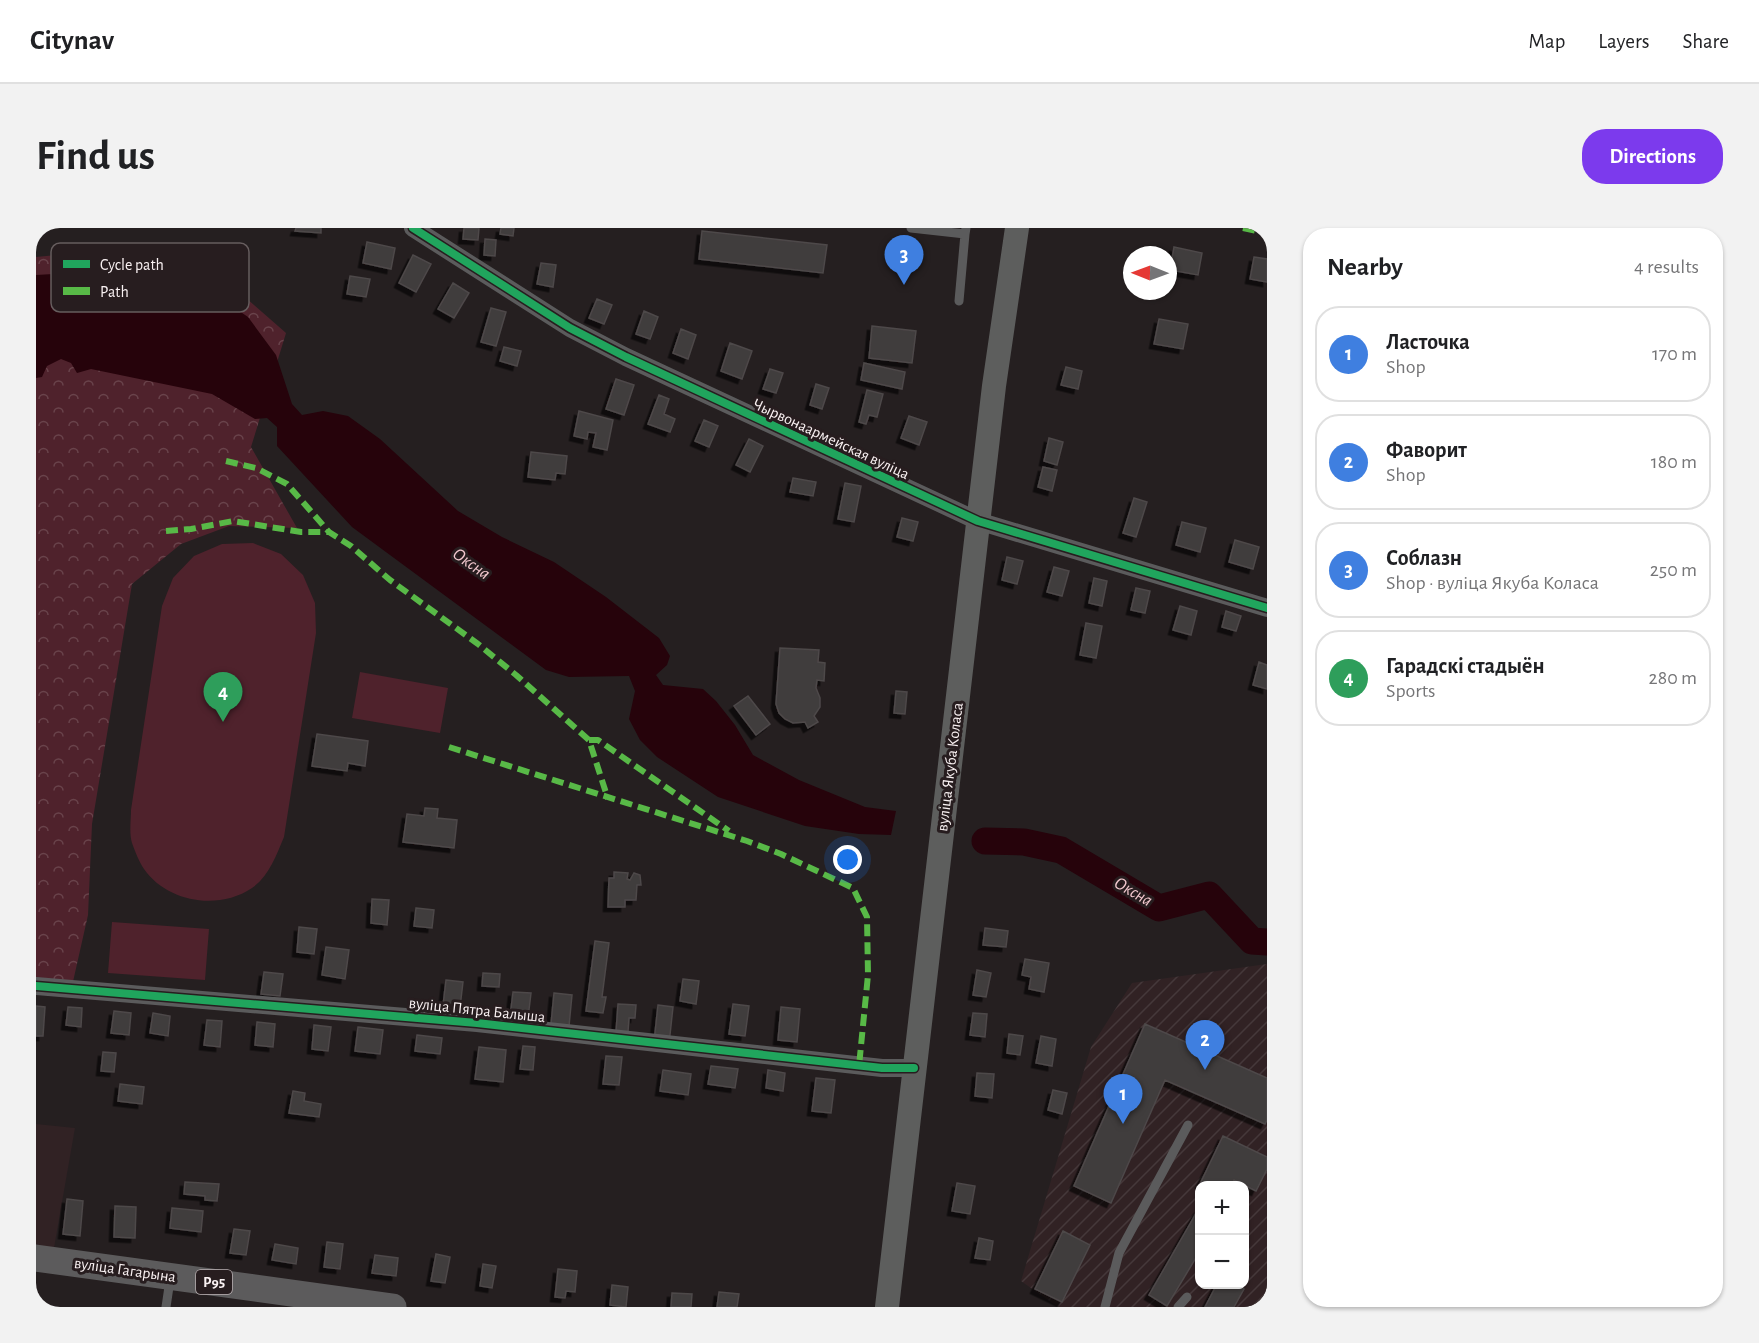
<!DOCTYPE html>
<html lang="en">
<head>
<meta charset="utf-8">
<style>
  :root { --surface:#fff; --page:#f2f2f2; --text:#202124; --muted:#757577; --line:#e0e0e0; --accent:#7c3aed }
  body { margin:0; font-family:"Alegreya Sans",sans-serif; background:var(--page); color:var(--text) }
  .controls { position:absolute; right:18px; bottom:18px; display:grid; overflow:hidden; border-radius:12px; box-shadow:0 2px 4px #0004 }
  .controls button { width:54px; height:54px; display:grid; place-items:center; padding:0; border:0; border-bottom:2px solid var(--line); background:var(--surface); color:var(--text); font:30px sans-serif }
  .compass { position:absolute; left:1087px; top:18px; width:54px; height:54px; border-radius:50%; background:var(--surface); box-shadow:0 2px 4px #0004; rotate:271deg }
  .you { position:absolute; left:812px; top:632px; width:21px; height:21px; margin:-15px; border:4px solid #fff; border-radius:50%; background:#1a73e8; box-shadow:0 0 0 9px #1a73e833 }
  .badge { display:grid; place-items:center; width:39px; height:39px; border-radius:50%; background:var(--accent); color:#fff; font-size:20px; font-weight:700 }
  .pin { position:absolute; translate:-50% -50px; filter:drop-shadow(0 2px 3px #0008) }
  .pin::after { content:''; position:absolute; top:32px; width:21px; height:18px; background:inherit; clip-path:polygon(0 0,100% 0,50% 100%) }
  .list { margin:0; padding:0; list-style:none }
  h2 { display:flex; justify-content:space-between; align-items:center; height:78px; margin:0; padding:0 24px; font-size:26px }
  h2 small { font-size:20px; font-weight:400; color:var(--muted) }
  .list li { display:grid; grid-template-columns:39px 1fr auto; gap:18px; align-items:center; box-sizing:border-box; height:96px; margin:0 12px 12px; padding:0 12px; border:2px solid var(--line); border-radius:24px }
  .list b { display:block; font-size:22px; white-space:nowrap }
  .list p { margin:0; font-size:20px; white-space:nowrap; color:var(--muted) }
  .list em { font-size:20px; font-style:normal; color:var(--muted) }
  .map { position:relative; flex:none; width:1231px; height:1079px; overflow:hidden; border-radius:24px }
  header { display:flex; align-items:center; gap:36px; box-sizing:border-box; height:84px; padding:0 30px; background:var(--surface); border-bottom:2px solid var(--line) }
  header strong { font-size:28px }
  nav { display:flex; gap:33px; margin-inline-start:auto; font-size:21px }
  .intro { display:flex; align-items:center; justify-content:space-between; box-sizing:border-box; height:144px; padding:0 36px }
  h1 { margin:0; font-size:42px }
  .button { padding:15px 27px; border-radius:24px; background:var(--accent); color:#fff; font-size:21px; font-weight:700 }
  main { display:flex; gap:36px; padding:0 36px }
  aside { flex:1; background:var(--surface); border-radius:24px; box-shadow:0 2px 4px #0004 }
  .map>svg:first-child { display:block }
  .built { fill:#312224 }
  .industrial { fill:url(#industrial-furrows); fill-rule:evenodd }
  .park { fill:url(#park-crowns) }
  .pitch { fill:#4f222c }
  .water { fill:#26030b }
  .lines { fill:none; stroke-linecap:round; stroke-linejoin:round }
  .river { stroke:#26030b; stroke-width:27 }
  .building { fill:#413c3d; stroke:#4d4849; stroke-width:1.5; filter:url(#shadow) }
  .service { stroke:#5b5b5c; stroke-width:9 }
  .minor { stroke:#5b5b5c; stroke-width:18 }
  .secondary { stroke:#5d5e5d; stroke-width:24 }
  .primary { stroke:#5c5b5c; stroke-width:27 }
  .quiet { stroke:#58b947; stroke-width:6; stroke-dasharray:12 6; stroke-linecap:butt }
  .cycleway-casing { stroke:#271d1f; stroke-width:11 }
  .cycleway { stroke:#20a55d; stroke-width:8 }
  .labels { text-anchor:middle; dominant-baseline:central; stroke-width:6; stroke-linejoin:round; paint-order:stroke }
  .shield { fill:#271d1f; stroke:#bab1b3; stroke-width:1.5 }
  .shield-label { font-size:15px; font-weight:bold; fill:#f9f1f2 }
  .street-label { font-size:16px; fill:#f9f1f2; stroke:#271d1f }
  .water-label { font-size:18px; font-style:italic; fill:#f4cad0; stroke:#271d1f }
  .key { fill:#271d1f; stroke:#665d5e; stroke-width:1.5 }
  .key-label { font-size:16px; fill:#f9f1f2 }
</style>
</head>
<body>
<header>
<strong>Citynav</strong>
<nav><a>Map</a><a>Layers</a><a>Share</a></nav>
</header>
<div class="intro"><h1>Find us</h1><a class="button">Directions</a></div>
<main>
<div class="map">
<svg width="1231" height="1079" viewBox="0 0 1231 1079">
  <defs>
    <pattern id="industrial-furrows" width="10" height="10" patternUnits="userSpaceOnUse" patternTransform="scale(1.5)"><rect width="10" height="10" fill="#312224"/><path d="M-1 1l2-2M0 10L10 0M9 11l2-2" fill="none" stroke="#45383a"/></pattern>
    <pattern id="park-crowns" width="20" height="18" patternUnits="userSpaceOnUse" patternTransform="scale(1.5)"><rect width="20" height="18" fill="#4f222c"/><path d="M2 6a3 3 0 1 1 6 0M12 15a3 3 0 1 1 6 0" fill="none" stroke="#69434b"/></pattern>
    <filter id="shadow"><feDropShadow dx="-4.5" dy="4.5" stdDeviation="0" flood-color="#0009"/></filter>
  </defs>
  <rect width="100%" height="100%" fill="#251f20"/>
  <path class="built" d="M0,896L39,900L18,1020L0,1017Z"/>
  <path class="industrial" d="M1231,736V1079H1022L985,1053L1055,819L1096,755ZM1164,958H1208V1056H1164Z"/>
  <path class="park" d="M95,20L187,50L250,105L215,219L261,300L193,298L145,316L96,356L56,596L52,687L36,758L0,754V29Z"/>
  <path class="pitch" d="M217,315L245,326L267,347L279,375L280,405L248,609C240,628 233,648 216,660C182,683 131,674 108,641C103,634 99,623 96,615C93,605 95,592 95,582L126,378L137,350L158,328L186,316Z
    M324,444L412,460L404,505L316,490Z
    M76,694L173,701L169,752L72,745Z"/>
  <path class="water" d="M70,43L115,44L153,57L190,74L212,89L240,127L256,176L266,187L287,183L312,188L344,211L422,283L466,309L518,334L570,369L623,410L634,428L631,437L620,447L627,457L667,461L680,473L699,497L717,527L763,552L829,579L860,583L855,607L823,606L769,598L682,569L621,529L604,512L593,491L599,463L593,448L533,449L510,442L316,299L241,218V199L231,190L219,191L176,166L55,141L41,145L35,135L25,131L11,138L6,149L0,150V47Z"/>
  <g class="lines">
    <path class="river" d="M949,613L988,614L1025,622L1123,680L1173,667L1216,713L1231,714"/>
  </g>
  <path class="building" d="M260,0H285V5L259,3Z
    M428,0H443L442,12L427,11Z
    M465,0H478L477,8L464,6Z
    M666,3L791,17L787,45L663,31Z
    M449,11L460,12L459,28L448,27Z
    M331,14L359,20L355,41L327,35Z
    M1138,19L1166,25L1162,47L1134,42Z
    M377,27L395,36L380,64L363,55Z
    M1218,29L1231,31V54L1214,51Z
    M505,35L520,37L517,59L501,56Z
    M314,48L334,51L330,69L311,66Z
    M417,55L433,65L418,90L402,81Z
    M561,71L576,77L568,96L553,90Z
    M455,80L470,84L460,118L445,114Z
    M608,83L622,89L614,111L600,106Z
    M1123,91L1152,96L1147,121L1118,116Z
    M836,98L880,103L876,135L833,130Z
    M645,101L660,107L652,131L637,125Z
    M694,115L716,123L706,151L685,143Z
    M468,119L485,123L481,138L464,133Z
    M828,135L869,144L866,161L825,152Z
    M1030,139L1046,143L1042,161L1025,157Z
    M734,141L747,145L740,165L727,161Z
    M580,151L598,157L588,187L570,181Z
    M780,156L793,160L786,181L774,177Z
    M831,162L847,166L841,189L833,187L830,196L823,194Z
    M623,167L633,171L628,186L639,191L634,204L612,196Z
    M543,183L577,192L571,222L557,219L560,205L552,204L551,211L538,208Z
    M873,188L891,194L883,217L865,210Z
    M668,192L682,198L673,219L659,213Z
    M1013,210L1027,214L1021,237L1008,233Z
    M713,211L727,218L714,244L700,237Z
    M495,224L531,228L529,246L520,245L519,252L492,249Z
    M1007,239L1021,242L1016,263L1002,259Z
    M757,250L780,254L777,268L754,264Z
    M809,255L825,258L818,294L802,291Z
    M1098,270L1111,274L1100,309L1087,305Z
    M866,290L882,294L877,313L861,309Z
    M1146,294L1170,300L1164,324L1140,317Z
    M1199,312L1223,319L1217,341L1193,334Z
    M971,329L987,333L981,356L966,352Z
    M1018,339L1033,343L1026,368L1011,364Z
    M1058,350L1071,353L1066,378L1053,375Z
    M1100,360L1114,363L1109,385L1095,382Z
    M1144,378L1161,383L1155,407L1137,402Z
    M1190,383L1205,388L1200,403L1186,399Z
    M1050,395L1066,398L1060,430L1044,427Z
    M744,420L783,422L782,434L789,435L788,453L781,452L780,460L784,470V479L778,488L782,494L772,500L769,494L757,495L749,491L743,485L740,476Z
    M1223,434L1231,437V461L1217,457Z
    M860,463L871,464L869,486L858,485Z
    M712,468L734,496L720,507L698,478Z
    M281,506L332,513L329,538L312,535L311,543L276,538Z
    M389,580L402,581L401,590L421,592L418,620L367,614L371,586L388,588Z
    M578,644L592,645L591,651L594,652L598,645L604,647L605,657H601L600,672H589V679H572L573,650H578Z
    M336,671L353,672L351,697L335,695Z
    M380,680L398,682L396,700L378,698Z
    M263,699L281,701L278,726L261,724Z
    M949,700L972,703L970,719L947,717Z
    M559,713L573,715L566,769H570L567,785L550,783Z
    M290,719L313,722L309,751L286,747Z
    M989,731L1013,735L1008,764L993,761L995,749L986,747Z
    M941,742L955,745L950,769L937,767Z
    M228,744L247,746L244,768L225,766Z
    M447,745L464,746L463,759L446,758Z
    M647,751L663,753L660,776L644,773Z
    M410,752L427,754L423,788L406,786Z
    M477,764L495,765L492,790L474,789Z
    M518,765L536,767L533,798L515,796Z
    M582,776L600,777L599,790H593L592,804H580Z
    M697,776L713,778L709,808L693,806Z
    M622,777L637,779L633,816L618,814Z
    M0,778L9,779L7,808H0Z
    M32,779L46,780L45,799L30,797Z
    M745,779L764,781L761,814L742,812Z
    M78,783L95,785L93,807L75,805Z
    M117,785L134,788L132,808L114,805Z
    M937,785L951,786L949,809L934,807Z
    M171,792L186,793L184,819L168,817Z
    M221,794L239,796L237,819L219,817Z
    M1109,796L1231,850V892L1229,896L1129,852L1075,975L1038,958Z
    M278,797L295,799L292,823L276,821Z
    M322,799L347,802L344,826L319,823Z
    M973,806L987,808L984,827L971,825Z
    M381,807L406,810L404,826L379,823Z
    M1005,808L1020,811L1016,838L1000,835Z
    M487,818L499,819L497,842L484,841Z
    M443,819L470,822L467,854L439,851Z
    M67,824L80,825L78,844L65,843Z
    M570,828L586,829L583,857L567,856Z
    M675,838L702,841L699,860L672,856Z
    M627,842L655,846L652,867L624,863Z
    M732,842L749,845L747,863L730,860Z
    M941,845L958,846L956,870L939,868Z
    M780,850L799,852L795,885L776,883Z
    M84,856L108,859L106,876L82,873Z
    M1017,862L1031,865L1026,886L1012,882Z
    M257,863L269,865L268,873L285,876L283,889L253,885Z
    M1187,908L1231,929V941L1220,963L1198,952L1195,958H1168L1164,956Z
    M149,954L183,956L181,973L169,972V968L148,966Z
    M921,955L939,958L934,986L916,983Z
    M31,971L47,973L44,1008L27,1006Z
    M79,978L100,979L99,1010L78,1009Z
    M136,980L167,983L165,1004L134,1000Z
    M1162,982L1164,1023L1131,1078L1113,1067Z
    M198,1001L214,1003L210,1027L194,1025Z
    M1027,1003L1054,1017L1026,1074L999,1061Z
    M943,1010L957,1013L954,1032L939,1030Z
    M291,1014L307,1016L304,1041L288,1039Z
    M239,1016L262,1020L260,1036L236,1032Z
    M400,1026L414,1029L409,1055L395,1053Z
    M339,1027L362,1030L360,1048L336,1045Z
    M447,1036L460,1038L456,1060L444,1058Z
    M522,1041L541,1043L539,1064L530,1063L529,1070L519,1069Z
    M1181,1056H1199L1208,1061L1198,1079H1169Z
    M576,1057L592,1059L590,1079L574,1077Z
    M683,1064L703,1066L701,1079H681Z
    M636,1065L656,1066L655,1079H635Z"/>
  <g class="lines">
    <path class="service" d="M875,0L929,6L930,0
      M923,73L929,6
      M130,1079L134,1052
      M1069,1079L1083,1025L1152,897
      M1142,1079L1151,1069"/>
    <path class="minor" d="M377,0L534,100L590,129L942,293L1231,380
      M0,758L441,795L846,840H878"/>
    <path class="secondary" d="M851,1079L958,158L981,0"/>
    <path class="primary" d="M0,1030L357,1079"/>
    <path class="quiet" d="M1207,0L1231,5
      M190,233L220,240L251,256L293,304
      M130,303L155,301L197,293L265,304H293L315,318L354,352L442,416L480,447L553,512L572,571
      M553,512H562L693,603
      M413,519L711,613L745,626L817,660L831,689L832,747L823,838"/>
    <defs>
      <path id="cycleway" d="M377,0L534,100L590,129L942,293L1231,380
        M0,758L441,795L846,840H878"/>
    </defs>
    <use href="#cycleway" class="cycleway-casing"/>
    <use href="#cycleway" class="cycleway"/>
  </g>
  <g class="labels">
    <rect class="shield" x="160" y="1042" width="36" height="24" rx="4.5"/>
    <g class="shield-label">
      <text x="178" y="1054">Р95</text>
    </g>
    <g class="street-label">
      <text transform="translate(795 211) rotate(25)">Чырвонаармейская вуліца</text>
      <text transform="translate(914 539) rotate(-83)">вуліца Якуба Коласа</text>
      <text transform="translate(441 782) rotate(6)">вуліца Пятра Балыша</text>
      <text transform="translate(89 1042) rotate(8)">вуліца Гагарына</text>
    </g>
    <g class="water-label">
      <text transform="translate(435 336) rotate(35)">Оксна</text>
      <text transform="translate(1097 664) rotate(30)">Оксна</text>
    </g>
  </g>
  <rect x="15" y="15" width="198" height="69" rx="9" class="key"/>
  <rect x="27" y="32" width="27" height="8" fill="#20a55d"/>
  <rect x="27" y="59" width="27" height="8" fill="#58b947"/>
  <g class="key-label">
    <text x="64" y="42">Cycle path</text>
    <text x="64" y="69">Path</text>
  </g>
</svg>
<div class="controls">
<button>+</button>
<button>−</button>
</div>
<svg class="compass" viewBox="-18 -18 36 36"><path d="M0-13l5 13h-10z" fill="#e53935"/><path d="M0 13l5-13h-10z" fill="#757577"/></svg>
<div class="you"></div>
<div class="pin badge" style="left:1087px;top:896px;background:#3f7fe0">1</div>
<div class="pin badge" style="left:1169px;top:842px;background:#3f7fe0">2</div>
<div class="pin badge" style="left:868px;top:57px;background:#3f7fe0">3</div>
<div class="pin badge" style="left:187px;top:494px;background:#2e9e5b">4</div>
</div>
<aside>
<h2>Nearby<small>4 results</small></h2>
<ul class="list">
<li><span class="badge" style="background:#3f7fe0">1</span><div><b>Ласточка</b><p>Shop</p></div><em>170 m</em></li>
<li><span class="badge" style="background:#3f7fe0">2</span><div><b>Фаворит</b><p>Shop</p></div><em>180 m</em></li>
<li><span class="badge" style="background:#3f7fe0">3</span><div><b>Соблазн</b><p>Shop · вуліца Якуба Коласа</p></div><em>250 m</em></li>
<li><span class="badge" style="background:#2e9e5b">4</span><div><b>Гарадскі стадыён</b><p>Sports</p></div><em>280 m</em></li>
</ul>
</aside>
</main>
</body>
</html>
